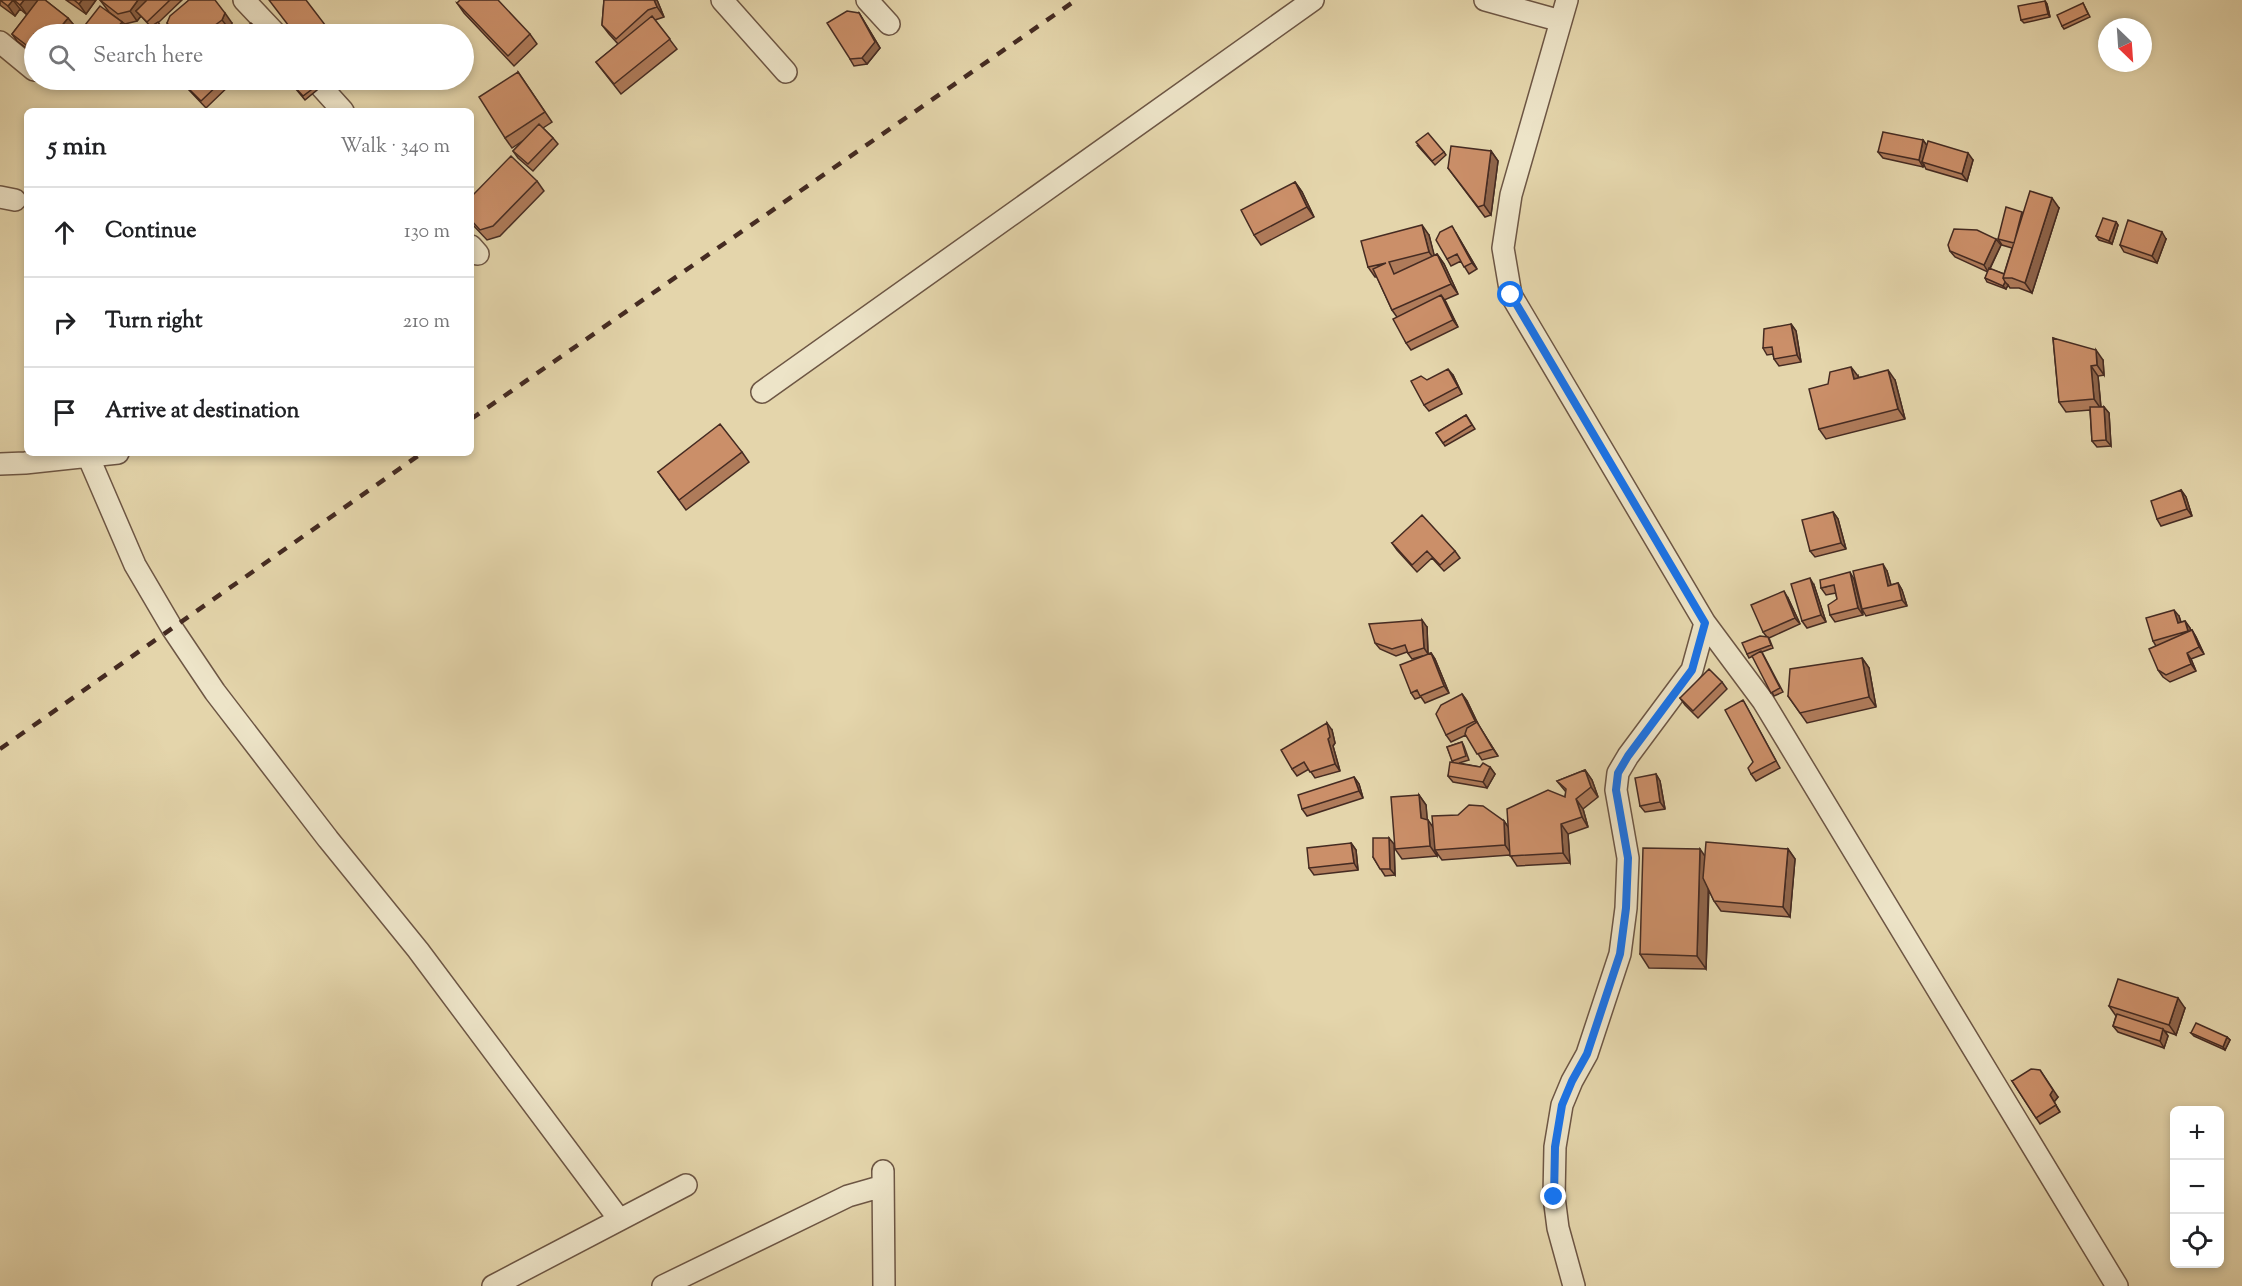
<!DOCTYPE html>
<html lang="en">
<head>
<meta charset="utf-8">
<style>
  :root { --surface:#fff; --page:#f6f6f6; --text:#202124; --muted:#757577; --line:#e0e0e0 }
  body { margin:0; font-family:"Sorts Mill Goudy",serif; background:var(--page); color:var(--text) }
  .controls { position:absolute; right:18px; bottom:18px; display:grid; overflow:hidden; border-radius:9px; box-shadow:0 3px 9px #0003 }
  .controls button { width:54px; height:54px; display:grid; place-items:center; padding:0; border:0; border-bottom:2px solid var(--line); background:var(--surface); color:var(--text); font:30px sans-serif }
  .compass { position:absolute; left:2098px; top:18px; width:54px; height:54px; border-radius:50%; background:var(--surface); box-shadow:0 3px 9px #0003; rotate:155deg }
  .stop { position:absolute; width:18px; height:18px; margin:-14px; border:4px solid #1a73e8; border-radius:50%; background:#fff }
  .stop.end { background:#1a73e8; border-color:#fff; box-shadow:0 2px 6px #0008 }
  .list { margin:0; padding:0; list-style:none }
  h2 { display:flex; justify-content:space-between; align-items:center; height:78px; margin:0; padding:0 24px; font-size:26px }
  h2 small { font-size:20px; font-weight:400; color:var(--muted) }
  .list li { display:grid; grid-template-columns:39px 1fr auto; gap:18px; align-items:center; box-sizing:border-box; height:90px; padding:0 24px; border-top:2px solid var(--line) }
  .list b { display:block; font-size:22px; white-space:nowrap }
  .list em { font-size:20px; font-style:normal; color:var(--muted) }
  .icon { flex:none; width:33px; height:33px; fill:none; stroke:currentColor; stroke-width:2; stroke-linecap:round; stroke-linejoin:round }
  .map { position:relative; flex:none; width:2242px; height:1286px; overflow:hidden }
  .search { position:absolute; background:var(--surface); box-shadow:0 3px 9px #0003; left:24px; top:24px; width:450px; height:66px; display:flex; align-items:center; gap:15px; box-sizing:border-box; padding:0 21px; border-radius:33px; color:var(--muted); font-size:22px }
  .panel { position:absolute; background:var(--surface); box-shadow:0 3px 9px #0003; left:24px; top:108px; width:450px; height:348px; border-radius:9px }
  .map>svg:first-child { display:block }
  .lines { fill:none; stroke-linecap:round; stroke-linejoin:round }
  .minor-casing { stroke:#6d5644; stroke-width:24 }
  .minor { stroke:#ede4c8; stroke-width:21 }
  .rail { stroke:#452b22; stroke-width:4.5; stroke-dasharray:10 10; stroke-linecap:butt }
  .wall { fill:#af7b5a; stroke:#452b22; stroke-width:1.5 }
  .shaded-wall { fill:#8e644a; stroke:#452b22; stroke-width:1.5 }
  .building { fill:#cb8f69; stroke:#452b22; stroke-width:1.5 }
  .route { stroke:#1a73e8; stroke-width:8 }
</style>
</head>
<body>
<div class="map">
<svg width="2242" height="1286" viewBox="0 0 2242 1286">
  <rect width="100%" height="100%" fill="#e4d5ab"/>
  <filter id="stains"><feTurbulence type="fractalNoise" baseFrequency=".00333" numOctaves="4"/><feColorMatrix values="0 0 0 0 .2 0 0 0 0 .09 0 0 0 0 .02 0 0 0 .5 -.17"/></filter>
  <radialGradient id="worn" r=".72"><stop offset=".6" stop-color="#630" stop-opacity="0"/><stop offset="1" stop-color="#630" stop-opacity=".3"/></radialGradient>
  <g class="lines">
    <defs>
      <path id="minor" d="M244,0L276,34
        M722,0L786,72
        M867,0L889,24
        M1485,0L1561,21
        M1567,0L1511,195L1503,248L1511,295L1705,623L1763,701L2117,1286
        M0,42L34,70
        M315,80L343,111
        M0,197L15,200
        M471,246L478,254
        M762,392L1313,0
        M88,456L135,565L172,628L215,692L328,839L418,950L619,1219
        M0,464L25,463L118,453
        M883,1171L884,1286
        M493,1286L686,1185
        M663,1286L848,1196L883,1186
        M1574,1286L1558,1228L1554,1197L1555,1147L1562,1105L1572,1081L1587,1054L1620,954L1626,908L1628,858L1616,790L1618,773L1628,756L1692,670L1705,623"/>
    </defs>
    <use href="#minor" class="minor-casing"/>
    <use href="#minor" class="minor"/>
    <path class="rail" d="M471,419L1076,0
      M0,749L422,453"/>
  </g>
  <path class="wall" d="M0,0H45L68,18L73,24L34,34V54L17,41L12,34L27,15L20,9L15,16L0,5Z
    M66,0H96L86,14Z
    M100,0H182L158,23L151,27L141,16L137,21L125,24L109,12Z
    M189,0L232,23L229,29L222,34H175L167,23Z
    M604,0H657L664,17L655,20L677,49L621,94L596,62L618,44L609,34L602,25Z
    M2045,1L2047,4L2050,17L2024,23L2021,20Z
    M457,3L530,34L537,44L514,66L464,13Z
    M2083,3L2090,17L2064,29L2062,26Z
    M859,13L880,48L867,64L854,66L850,59Z
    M518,72L552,122L543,128L553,138L558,144L533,171L518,158L513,151L524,140L512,148L505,138Z
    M144,80H168L156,87Z
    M186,80H235L206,108L188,89L183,83Z
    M389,80H405L393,85Z
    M315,87L317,90L305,100L295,88Z
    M1923,140L1927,146L1973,160L1967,181L1926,169L1924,165L1923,167L1883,158L1878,152Z
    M1418,146L1444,152L1446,155L1435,165Z
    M1491,151L1498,161L1491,215L1485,217L1448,168Z
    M537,181L544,191L500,236L487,240L471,223V197Z
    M1295,182L1302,192L1314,217L1261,245L1254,235Z
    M2059,208L2032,293L2019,288H2010L2008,285L2006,289L1987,282L1985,278L1988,272L1955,257L1950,251L2001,245L1990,269L2004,274L2012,248L2002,245L1998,239L2023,213Z
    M2116,222L2118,225L2112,244L2099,240L2096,236Z
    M1456,233L1477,269L1469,274L1461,261L1451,266L1447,259Z
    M1429,235L1434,256L1437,254L1444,264L1458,294L1444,300L1458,327L1411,350L1406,343L1397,317L1392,310L1377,277H1375L1368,267Z
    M2166,239L2157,263L2124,252L2120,245Z
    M1791,324L1796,331L1801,362L1779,366L1774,359L1773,354L1767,355L1763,348Z
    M2053,338L2103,360L2104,375L2098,376L2101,407H2104L2109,413L2111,446L2097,447L2092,441L2090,410L2066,412L2059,402Z
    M1453,375L1462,394L1429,411L1424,405L1427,380Z
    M1858,376V377L1895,380L1905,419L1826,439L1819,429Z
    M1466,415L1475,429L1445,446L1436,433Z
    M742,452L749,462L686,510L658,472Z
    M2181,490L2186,497L2192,516L2161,526L2157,519Z
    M1833,512L1838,519L1846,549L1815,557L1810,551Z
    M1392,543L1455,551L1460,558L1444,571L1432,558L1417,572L1397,550Z
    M1887,571L1891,585L1898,583L1902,590L1907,606L1866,616L1862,609L1856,585L1863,615L1835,622L1830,615L1837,599L1836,593L1826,595L1821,588L1854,579Z
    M1814,585L1826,622L1807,628L1802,621Z
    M1788,598L1800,624L1769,638L1773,648L1762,652L1783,692L1774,696L1753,656L1749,658L1747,654L1767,637L1763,632Z
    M2179,616L2181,622L2185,621L2190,628L2191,631L2192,630L2196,637L2204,654L2191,659L2196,671L2170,682L2163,677L2158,670L2156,646L2153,641Z
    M1427,627L1428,654L1431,653L1435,659L1449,693L1425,703L1421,697L1415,699L1411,693L1422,656L1412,659L1407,652L1396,656L1380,649L1375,643Z
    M1862,658L1869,668L1876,707L1807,723L1788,696Z
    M1722,682L1727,689L1698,718L1685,705L1680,698Z
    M1462,694L1467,701L1479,726L1498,756L1482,760L1466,735L1451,742L1446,735Z
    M1743,700L1747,707L1780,768L1756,781L1751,774L1753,762Z
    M1332,730L1335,743L1333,746L1340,771L1315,778L1309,769L1297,776L1292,769Z
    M1462,742L1464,746L1469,760L1459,763L1480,767H1490L1495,774L1487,788L1453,782L1448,776L1453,762L1447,747Z
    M1585,770L1592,780L1598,797L1583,809L1588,827L1568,834L1570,863L1517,866L1510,855L1442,860L1437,853V856L1402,859L1395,849L1419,795L1426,805L1427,820L1433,827L1504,821L1508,827L1565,797L1566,792L1557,781Z
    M1656,774L1660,781L1665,809L1645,812L1640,806Z
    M1354,777L1359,784L1363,798L1307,816L1302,809Z
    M1351,843L1356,850L1358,870L1314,875L1309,868Z
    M1394,844L1395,875L1385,876L1373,857Z
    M1788,849L1795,859L1790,917L1721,911L1714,901L1709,890L1706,969L1649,968L1640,954L1705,856Z
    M2109,1006L2185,1008L2176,1035L2165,1031L2168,1036L2164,1048L2118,1032L2113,1026L2116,1016Z
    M2191,1033L2227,1037L2230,1040L2225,1050L2194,1036Z
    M2012,1081L2058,1097L2054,1102L2060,1112L2040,1124Z"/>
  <path class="shaded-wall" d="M13,0L20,9L15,16L8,6Z
    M24,0H39L27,15L20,5Z
    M82,0H96L86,14L79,4Z
    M138,0H153L136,11L141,16L137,21L130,11Z
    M654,0H657L664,17L657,7Z
    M2045,1L2047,4L2050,17L2048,14Z
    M225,13L232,23L229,29L222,20Z
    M859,13L880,48L867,64L862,58Z
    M68,18L73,24L65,34H55Z
    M122,22L126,29L122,34H112Z
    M1923,140L1928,147L1922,162L1924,165L1923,167L1919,160Z
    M1491,151L1498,161L1491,215L1484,205Z
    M1968,153L1973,160L1967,181L1962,174Z
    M1295,182L1302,192L1314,217L1307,207Z
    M2052,198L2059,208L2032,293L2025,283Z
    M2116,222L2118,225L2112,244L2109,241Z
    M1422,225L1429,235L1436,262L1429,252Z
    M1452,226L1456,233L1477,269L1472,263Z
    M2162,232L2166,239L2157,263L2152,256Z
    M1996,239L2001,245L1988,272L1984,265Z
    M1437,254L1444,264L1458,294L1451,284Z
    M2005,282L2008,285L2006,289L2003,286Z
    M1441,295L1446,302L1458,327L1453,320Z
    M1791,324L1796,331L1801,362L1797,355Z
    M2096,350L2103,360L2104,375L2097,365Z
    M2091,366L2098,376L2101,409L2094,399Z
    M1851,367L1858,376L1861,388L1854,379Z
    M1448,369L1453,375L1462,394L1458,387Z
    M1888,370L1895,380L1905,419L1898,409Z
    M2104,407L2109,413L2111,446L2106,440Z
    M2181,490L2186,497L2192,516L2187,509Z
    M1833,512L1838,519L1846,549L1841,543Z
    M1883,564L1887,571L1893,592L1888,586Z
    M1850,572L1854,579L1863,615L1858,608Z
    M1810,578L1814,585L1826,622L1821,615Z
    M1898,583L1902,590L1907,606L1902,600Z
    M1784,591L1788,598L1800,624L1795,618Z
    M2174,610L2179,616L2183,630L2178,623Z
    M1422,620L1427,627L1428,654L1424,648Z
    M2185,621L2190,628L2192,637L2188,631Z
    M2192,630L2196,637L2204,654L2199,647Z
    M1431,653L1435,659L1449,693L1444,686Z
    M2187,653L2191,659L2196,671L2191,664Z
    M1862,658L1869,668L1876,707L1869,697Z
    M1462,694L1467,701L1479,726L1498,756L1475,721Z
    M1327,723L1332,730L1335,743L1333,746L1340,771L1335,764L1328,739Z
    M1490,767L1495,774L1487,788L1483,782Z
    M1585,770L1592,780L1598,797L1591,787Z
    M1656,774L1660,781L1665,809L1660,802Z
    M1354,777L1359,784L1363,798L1359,791Z
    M1419,795L1426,805L1428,828L1421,818Z
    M1576,799L1583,809L1588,827L1582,817Z
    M1428,820L1435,830V850L1437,853V856L1430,846Z
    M1504,821L1511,831L1512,855L1505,845Z
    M1561,824L1568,834L1570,863L1563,853Z
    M1389,838L1394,844L1395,875L1390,869Z
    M1351,843L1356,850L1358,870L1354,863Z
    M1700,849L1709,862L1706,969L1697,956Z
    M1788,849L1795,859L1790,917L1783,907Z
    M2178,998L2185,1008L2176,1035L2169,1025Z
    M2163,1029L2168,1036L2164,1048L2160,1041Z
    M2227,1037L2230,1040L2225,1050L2223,1047Z
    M2040,1070L2058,1097L2054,1102L2060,1112L2050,1095Z"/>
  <path class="building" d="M0,0H13L8,6Z
    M14,0H24L20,5Z
    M38,0H45L68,18L55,34H34V51L12,34Z
    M74,0H82L79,4Z
    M100,0H138L130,11L118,14Z
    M147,0H170L147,22L136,11Z
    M189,0H215L225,13L222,20L203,34H176L167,23L170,16Z
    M269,0H306L332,34H295Z
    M460,0H498L530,34L508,56L457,3Z
    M604,0H654L657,7L648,10L616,39L602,25Z
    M2045,1L2048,14L2021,20L2018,6Z
    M2083,3L2088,14L2062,26L2057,15Z
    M100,6L122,22L112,34H78Z
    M847,11L859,13L875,42L862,58L850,59L827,23Z
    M652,16L670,39L614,84L596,62Z
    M158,22L166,34H139Z
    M251,23L264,34H240Z
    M419,30L422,34H412Z
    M518,72L545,112L505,138L479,97Z
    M186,80H223L201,101L183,83Z
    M298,80H308L315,87L303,96L292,84Z
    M539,124L553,138L528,164L513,151Z
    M1883,132L1923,140L1919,160L1878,152Z
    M1428,133L1444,152L1432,161L1416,142Z
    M1928,141L1968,153L1962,174L1922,162Z
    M1451,146L1491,151L1484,205L1478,207L1448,168Z
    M511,156L537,181L493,226L480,230L471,220V197Z
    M1295,182L1307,207L1254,235L1241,210Z
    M2030,191L2052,198L2025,283L2012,278H2003Z
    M2006,207L2022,212L2014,243L1998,239Z
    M2103,218L2116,222L2109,241L2096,236Z
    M2128,220L2162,232L2152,256L2120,245Z
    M1422,225L1429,252L1389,262L1394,274L1437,254L1451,284L1392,310L1373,269L1386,263L1368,267L1361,241Z
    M1452,226L1472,263L1464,267L1457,254L1447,259L1436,240L1440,232Z
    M1954,229L1977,230L1996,239L1984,265L1950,251L1948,245Z
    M1989,268L2004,274L2003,278L2005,282L2003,286L1985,278Z
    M1441,295L1453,320L1406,343L1393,319Z
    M1791,324L1797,355L1774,359L1772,347L1763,348L1764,329Z
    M2053,338L2096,350L2097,365L2091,366L2094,399L2059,402Z
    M1851,367L1854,379L1888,370L1898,409L1819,429L1809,389L1828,384L1830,372Z
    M1448,369L1458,387L1424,405L1411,381L1421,376L1427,380Z
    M2090,407H2104L2106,440L2092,441Z
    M1466,415L1472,425L1443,443L1436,433Z
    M720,424L742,452L679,500L658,472Z
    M2181,490L2187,509L2157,519L2151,501Z
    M1833,512L1841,543L1810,551L1802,520Z
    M1422,515L1455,551L1440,565L1427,551L1412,565L1392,543Z
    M1883,564L1888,586L1898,583L1902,600L1862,609L1853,571Z
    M1850,572L1858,608L1830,615L1828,605L1837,599L1834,585L1821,588L1820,580Z
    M1810,578L1821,615L1802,621L1791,584Z
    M1784,591L1795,618L1763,632L1751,605Z
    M2174,610L2178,623L2185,621L2188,631L2153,641L2146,618Z
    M1422,620L1424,648L1408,653L1405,645L1392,649L1375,643L1369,624Z
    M2192,630L2199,647L2187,653L2191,664L2166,675L2158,670L2149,649Z
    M1760,636L1768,637L1771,645L1747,654L1742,643Z
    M1761,651L1780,688L1771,693L1752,656Z
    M1431,653L1444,686L1420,696L1417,690L1411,693L1400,665Z
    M1862,658L1869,697L1800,713L1788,696L1790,669Z
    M1709,669L1722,682L1693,711L1680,698Z
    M1462,694L1475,721L1446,735L1436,714L1441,705Z
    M1743,700L1776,761L1751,774L1748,768L1753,762L1725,710Z
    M1477,722L1493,749L1477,754L1465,734L1467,728Z
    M1327,723L1330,737L1328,739L1335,764L1310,772L1304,762L1292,769L1281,750Z
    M1462,742L1466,756L1452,761L1447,747Z
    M1450,762L1480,767L1483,763L1490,767L1483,782L1448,776Z
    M1585,770L1591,787L1576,799L1582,817L1561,824L1563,853L1510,856L1507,809L1548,790L1565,797L1566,789L1557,781Z
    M1656,774L1660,802L1640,806L1635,778Z
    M1354,777L1359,791L1302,809L1298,795Z
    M1419,795L1421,818L1428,820L1430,846L1395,849L1391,797Z
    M1469,805L1483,806L1504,821L1505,845L1435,850L1432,816L1458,815Z
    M1373,838H1389L1390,869H1380L1373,857Z
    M1706,842L1788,849L1783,907L1714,901L1703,878Z
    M1351,843L1354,863L1309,868L1307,848Z
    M1643,848L1700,849L1697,956L1640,954Z
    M2118,979L2178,998L2169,1025L2109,1006Z
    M2117,1014L2163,1029L2160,1041L2113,1026Z
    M2196,1023L2227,1037L2223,1047L2191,1033Z
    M2031,1069L2040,1070L2053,1090L2050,1095L2056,1105L2036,1118L2012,1081Z"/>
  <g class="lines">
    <path class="route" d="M1511,295L1705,623L1692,670L1628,756L1618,773L1616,790L1628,858L1626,908L1620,954L1587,1054L1572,1081L1562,1105L1555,1147L1554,1197"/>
  </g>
  <rect width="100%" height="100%" filter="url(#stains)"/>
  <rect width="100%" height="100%" fill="url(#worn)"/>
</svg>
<div class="controls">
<button>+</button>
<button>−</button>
<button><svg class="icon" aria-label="locate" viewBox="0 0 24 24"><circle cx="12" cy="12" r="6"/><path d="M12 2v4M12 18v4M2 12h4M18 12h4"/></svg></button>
</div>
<svg class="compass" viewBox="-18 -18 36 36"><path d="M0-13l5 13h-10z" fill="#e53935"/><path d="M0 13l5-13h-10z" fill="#757577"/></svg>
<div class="stop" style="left:1511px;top:295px"></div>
<div class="stop end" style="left:1554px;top:1197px"></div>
<div class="search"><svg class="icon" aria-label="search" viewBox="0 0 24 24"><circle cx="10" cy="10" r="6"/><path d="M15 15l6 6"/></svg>Search here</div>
<section class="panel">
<h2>5 min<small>Walk · 340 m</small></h2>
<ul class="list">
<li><svg class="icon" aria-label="ahead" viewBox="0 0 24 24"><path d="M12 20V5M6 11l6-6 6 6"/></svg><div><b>Continue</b></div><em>130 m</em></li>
<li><svg class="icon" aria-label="right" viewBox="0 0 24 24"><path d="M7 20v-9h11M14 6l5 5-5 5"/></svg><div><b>Turn right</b></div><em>210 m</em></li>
<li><svg class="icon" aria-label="arrive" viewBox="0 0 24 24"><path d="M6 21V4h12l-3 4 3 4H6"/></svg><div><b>Arrive at destination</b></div></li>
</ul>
</section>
</div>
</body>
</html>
